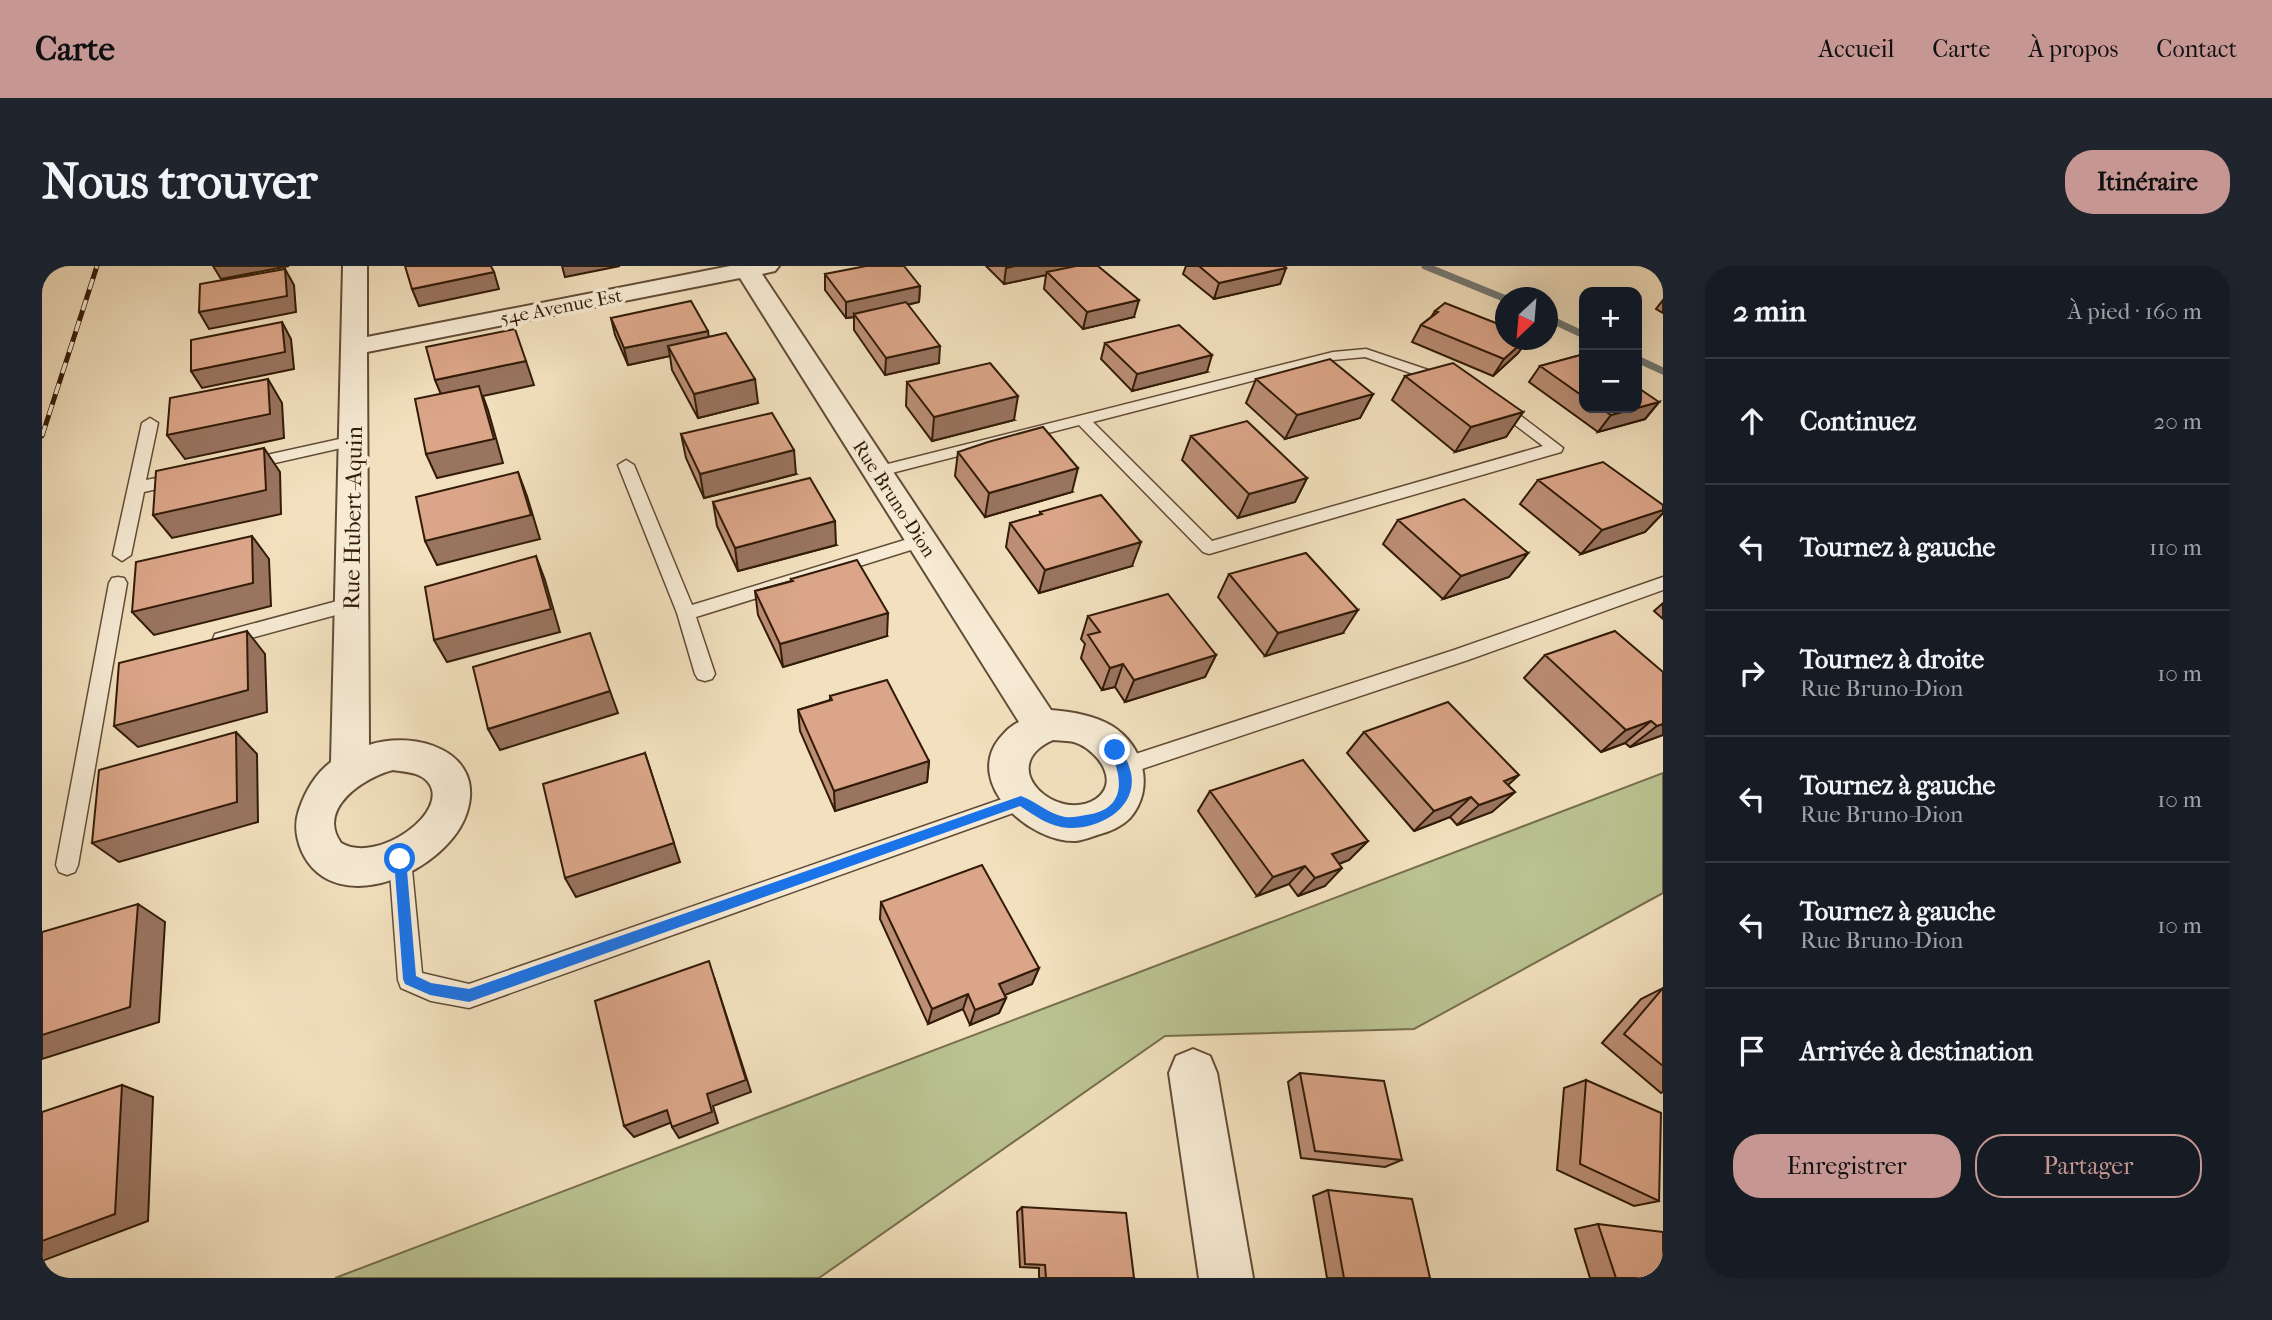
<!DOCTYPE html>
<html lang="fr">
<head>
<meta charset="utf-8">
<style>
  :root { --surface:#171b24; --page:#20242c; --text:#f1f3f6; --muted:#9ea1a6; --line:#363941; --accent:#c59692 }
  body { margin:0; font-family:"IM FELL French Canon",serif; background:var(--page); color:var(--text) }
  .controls { position:absolute; right:21px; top:21px; display:grid; overflow:hidden; border-radius:14px; box-shadow:0 7px 28px #0002 }
  .controls button { width:63px; height:63px; display:grid; place-items:center; padding:0; border:0; border-bottom:2px solid var(--line); background:var(--surface); color:var(--text); font:35px sans-serif }
  .compass { position:absolute; left:1453px; top:21px; width:63px; height:63px; border-radius:50%; background:var(--surface); box-shadow:0 7px 28px #0002; rotate:206deg }
  .stop { position:absolute; width:21px; height:21px; margin:-16px; border:5px solid #1a73e8; border-radius:50%; background:#fff }
  .stop.end { background:#1a73e8; border-color:#fff; box-shadow:0 2px 7px #0008 }
  .list { margin:0; padding:0; list-style:none }
  h2 { display:flex; justify-content:space-between; align-items:center; height:91px; margin:0; padding:0 28px; font-size:30px }
  h2 small { font-size:23px; font-weight:400; color:var(--muted) }
  .list li { display:grid; grid-template-columns:46px 1fr auto; gap:21px; align-items:center; box-sizing:border-box; height:126px; padding:0 28px; border-top:2px solid var(--line) }
  .list b { display:block; font-size:26px; white-space:nowrap }
  .list p { margin:0; font-size:23px; white-space:nowrap; color:var(--muted) }
  .list em { font-size:23px; font-style:normal; color:var(--muted) }
  .actions { display:flex; gap:14px; padding:21px 28px }
  .actions a { flex:1; padding:16px 0; border:2px solid var(--accent); border-radius:28px; text-align:center; font-size:24px; color:var(--accent) }
  .actions .main { background:var(--accent); color:#111 }
  .icon { flex:none; width:38px; height:38px; fill:none; stroke:currentColor; stroke-width:2; stroke-linecap:round; stroke-linejoin:round }
  .map { position:relative; flex:none; width:1621px; height:1012px; overflow:hidden; border-radius:28px }
  header { display:flex; align-items:center; gap:42px; box-sizing:border-box; height:98px; padding:0 35px; background:var(--accent); color:#111 }
  header strong { font-size:33px }
  nav { display:flex; gap:38px; margin-inline-start:auto; font-size:24px }
  .intro { display:flex; align-items:center; justify-content:space-between; box-sizing:border-box; height:168px; padding:0 42px }
  h1 { margin:0; font-size:49px }
  .button { padding:18px 32px; border-radius:28px; background:var(--accent); color:#111; font-size:24px; font-weight:700 }
  main { display:flex; gap:42px; padding:0 42px }
  aside { flex:1; background:var(--surface); border-radius:28px; box-shadow:0 7px 28px #0002 }
  .map>svg:first-child { display:block }
  .green { fill:#bac291; stroke:#766e4c; stroke-width:2 }
  .lines { fill:none; stroke-linecap:round; stroke-linejoin:round }
  .stream { stroke:#757a75; stroke-width:7 }
  .service-casing { stroke:#624c36; stroke-width:3 }
  .minor-casing { stroke:#624c36; stroke-width:4 }
  .service { fill:#f7ebd5; fill-rule:evenodd }
  .minor { fill:#f7ebd5; fill-rule:evenodd }
  .rail-casing { stroke:#321b08; stroke-width:5 }
  .rail { stroke:#f7ebd5; stroke-width:3.5; stroke-dasharray:11; stroke-linecap:butt }
  .wall { fill:#bb8e75; stroke:#321b08; stroke-width:2 }
  .shaded-wall { fill:#99745f; stroke:#321b08; stroke-width:2 }
  .building { fill:#daa588; stroke:#321b08; stroke-width:2 }
  .route { fill:#1a73e8 }
  .labels { text-anchor:middle; dominant-baseline:central; stroke-width:7; stroke-linejoin:round; paint-order:stroke }
  .far-street-label { font-size:19px; fill:#321b08; stroke:#f7ebd5 }
  .street-label { font-size:23px; fill:#321b08; stroke:#f7ebd5 }
</style>
</head>
<body>
<header>
<strong>Carte</strong>
<nav><a>Accueil</a><a>Carte</a><a>À propos</a><a>Contact</a></nav>
</header>
<div class="intro"><h1>Nous trouver</h1><a class="button">Itinéraire</a></div>
<main>
<div class="map">
<svg width="1621" height="1012" viewBox="0 0 1621 1012">
  <rect width="100%" height="100%" fill="#f2e0be"/>
  <filter id="stains"><feTurbulence type="fractalNoise" baseFrequency=".00286" numOctaves="4"/><feColorMatrix values="0 0 0 0 .2 0 0 0 0 .09 0 0 0 0 .02 0 0 0 .5 -.17"/></filter>
  <radialGradient id="worn" r=".72"><stop offset=".6" stop-color="#630" stop-opacity="0"/><stop offset="1" stop-color="#630" stop-opacity=".3"/></radialGradient>
  <path class="green" d="M1621,507V627L1372,763L1123,770L777,1012H293Z"/>
  <g class="lines">
    <path class="stream" d="M1383,0L1464,33
      M1506,52L1542,69
      M1595,93L1621,105"/>
    <defs>
      <path id="service" d="M1324,83L1410,112L1412,115L1410,118H1400L1323,91L1291,94L1051,156L1170,275L1501,180L1448,140L1445,137L1448,134H1458L1521,182L1519,186L1167,288L1161,286L1037,159L834,211L826,206L834,201L1291,86Z
        M108,152L116,157L104,214L140,207L148,212L146,216L102,226L89,289L80,295L71,289L100,157Z
        M311,170L317,172L319,175L317,178L202,204L194,199L202,194Z
        M584,194L592,199L650,339L879,269L888,275L885,279L654,351L673,408L670,413L663,415L656,413L653,408L635,347L576,199Z
        M76,311L82,312L85,317L36,599L33,606L25,609L17,606L14,599L67,317L70,312Z
        M1621,311V324L1426,394L1082,509L1075,506L1072,500L1075,494L1412,384Z
        M310,331L316,333L319,338L316,343L180,380L173,378L171,373L173,368L180,366Z
        M980,526L988,529L991,535L988,541L427,742L389,735L359,722L356,714L347,593L350,586L358,583L366,586L369,593L380,707L427,718Z"/>
      <path id="minor" d="M301,0H325V71L688,0H737L733,5L720,8L1009,444C1030,446 1052,449 1070,460C1102,480 1113,523 1088,552C1079,561 1067,566 1055,569C1049,571 1041,574 1034,575C988,577 922,518 957,473C964,465 968,460 977,456L698,12L325,86L327,479C373,464 444,485 425,546C407,605 293,656 260,586C254,572 252,559 257,544C263,526 273,508 289,496ZM1011,474C1020,475 1029,474 1037,478C1057,487 1078,516 1054,533C1016,558 951,501 1011,474ZM351,504C363,506 378,506 386,516C410,545 336,599 299,577C274,542 323,511 351,504Z
        M1151,783L1168,790L1175,807L1211,1012H1157L1127,807L1134,790Z"/>
    </defs>
    <use href="#service" class="service-casing"/>
    <use href="#minor" class="minor-casing"/>
    <use href="#service" class="service"/>
    <use href="#minor" class="minor"/>
    <defs>
      <path id="rail" d="M0,170L55,0"/>
    </defs>
    <use href="#rail" class="rail-casing"/>
    <use href="#rail" class="rail"/>
  </g>
  <path class="wall" d="M944,0H1030L1092,51L1041,63L1002,23L1004,9L962,18Z
    M1144,0H1242L1244,2L1238,18L1172,33L1141,8Z
    M783,8L878,20L877,36L865,39L897,97L843,109L812,64V51L804,52L783,24Z
    M1621,34V47L1614,43Z
    M1393,45L1464,74H1485L1476,87L1451,110L1370,76L1379,59L1389,51Z
    M569,52L667,71L716,137L656,152L630,104L628,90L586,99L573,69Z
    M1063,77L1165,106L1090,125L1059,93Z
    M1542,88V142H1595L1617,136L1603,153L1556,166L1487,116L1498,100Z
    M1363,110L1481,146L1464,171L1413,186L1350,134Z
    M1214,113L1331,128L1318,152L1243,173L1204,137Z
    M865,116L972,154L890,175L864,140Z
    M639,168L754,208L662,232L644,192Z
    M1149,170L1265,212L1253,236L1196,252L1140,194Z
    M916,186L1030,226L943,251L913,210Z
    M1496,214L1621,239V247L1603,266L1539,288L1478,238Z
    M671,236L794,279L696,305L675,260Z
    M998,246L1090,300L997,327L964,281L968,257L998,249Z
    M1356,254L1486,287L1467,311L1401,333L1341,278Z
    M1187,308L1301,367L1223,390L1176,331Z
    M749,313L845,370L741,401L716,349L713,325L749,315Z
    M1621,337V353L1612,345Z
    M1046,350L1174,389L1163,411L1083,436L1073,421L1060,424L1039,392L1043,378L1039,373Z
    M1503,389L1621,406V469L1588,481L1583,477L1559,486L1482,412Z
    M788,430L887,495L885,516L793,545L758,465L756,444L788,434Z
    M1322,466L1466,519L1473,526L1450,546L1415,559L1408,551L1372,565L1305,487Z
    M1168,525L1326,575L1307,594L1297,598L1283,620L1256,630L1247,618L1215,630L1156,545Z
    M839,636L997,702L990,718L962,729L964,732L957,747L928,759L921,743L886,758L838,653Z
    M1621,722V826L1619,827L1560,777L1599,733Z
    M1258,807L1360,894L1343,901L1259,892L1246,816Z
    M1544,814L1617,935L1592,940L1515,904L1522,822Z
    M1286,924L1388,1012H1285L1271,930Z
    M980,941L1092,1012H997V1002L978,1001L975,946Z
    M1556,958L1621,1012H1548L1533,963Z"/>
  <path class="shaded-wall" d="M171,0H247L179,13Z
    M520,0H578L523,11Z
    M973,0H1030V4L1005,6L1004,9L962,18L964,2Z
    M1244,2L1238,18L1172,33L1177,17Z
    M243,3L252,19L254,46L167,63L157,46Z
    M452,6L457,23L377,40L370,23Z
    M878,20L877,36L814,50L812,48V51L804,52V36Z
    M1097,34L1092,51L1041,63L1045,46Z
    M240,56L249,73L252,103L160,122L149,105Z
    M666,65L668,81L626,80L628,90L586,99L582,82Z
    M1483,74H1485L1476,87L1451,110L1462,93Z
    M898,80L897,97L843,109L844,92Z
    M1170,89L1165,106L1090,125L1095,108Z
    M484,95L492,119L441,130L446,144L461,197L395,212L384,188L403,138L393,114Z
    M226,113L240,137L242,172L143,193L125,169Z
    M713,113L716,137L656,152L652,128Z
    M1331,128L1318,152L1243,173L1255,149Z
    M976,130L972,154L890,175L892,151Z
    M1617,136L1603,153L1556,166L1569,149Z
    M1481,146L1464,171L1413,186L1429,161Z
    M222,182L238,206L239,248L130,272L111,249Z
    M752,184L754,208L662,232L658,208Z
    M1036,202L1030,226L943,251L947,227Z
    M476,206L485,230L498,273L395,299L383,275Z
    M1265,212L1253,236L1196,252L1207,228Z
    M1621,244V247L1603,266L1539,288L1560,264Z
    M793,255L794,279L696,305L693,282Z
    M210,270L227,293L229,340L112,369L90,346Z
    M1099,276L1090,300L997,327L1003,304Z
    M1486,287L1467,311L1401,333L1419,310Z
    M494,290L503,314L518,366L405,396L392,374Z
    M1316,344L1301,367L1223,390L1236,367Z
    M846,347L845,370L741,401L738,378Z
    M205,365L223,388L225,446L96,481L72,460Z
    M1174,389L1163,411L1083,436L1092,414Z
    M1081,398L1073,421L1060,424L1068,402Z
    M568,425L576,447L458,484L446,463Z
    M1609,455L1583,477L1559,486L1584,464Z
    M1621,458V469L1588,481L1615,460Z
    M194,466L215,488L216,556L77,596L50,577Z
    M603,487L638,596L534,631L523,612Z
    M887,495L885,516L793,545L792,525Z
    M1477,509L1454,530L1462,515Z
    M1473,526L1450,546L1415,559L1437,539Z
    M1429,531L1408,551L1372,565L1392,545Z
    M1326,575L1307,594L1272,607L1290,588Z
    M1263,600L1247,618L1215,630L1231,611Z
    M1300,602L1283,620L1256,630L1273,612Z
    M96,638L123,656L117,756L0,793V769Z
    M997,702L990,718L951,734L957,718Z
    M672,711L709,826L671,840L676,857L637,872L630,861L665,828Z
    M926,728L921,743L886,758L890,743Z
    M964,732L957,747L928,759L933,744Z
    M80,819L111,831L106,955L0,995V975Z
    M625,844L633,855L592,871L582,860Z"/>
  <path class="building" d="M363,0H449L452,6L370,23Z
    M824,0H862L878,20L804,36L783,8Z
    M1034,0H1056L1097,34L1045,46L1005,6Z
    M1157,0H1242L1244,2L1177,17Z
    M243,3L245,30L157,46L158,18Z
    M649,35L666,65L582,82L569,52Z
    M864,36L898,80L844,92L812,48Z
    M1403,37L1464,61V74H1483L1462,93L1379,59L1396,46L1393,45Z
    M240,56L243,86L149,105V74Z
    M1137,59L1170,89L1095,108L1063,77Z
    M473,63L484,95L393,114L384,81Z
    M684,67L713,113L652,128L626,80Z
    M1542,88V131L1498,100Z
    M1288,93L1331,128L1255,149L1214,113Z
    M948,97L976,130L892,151L865,116Z
    M1411,97L1481,146L1429,161L1363,110Z
    M226,113L228,148L125,169L128,132Z
    M437,120L452,173L384,188L373,133Z
    M1595,121L1617,136L1569,149L1558,142H1595Z
    M730,147L752,184L658,208L639,168Z
    M1205,155L1265,212L1207,228L1149,170Z
    M1001,161L1036,202L947,227L916,186L946,176Z
    M222,182L224,224L111,249L114,205Z
    M1561,196L1621,239V244L1560,264L1496,214Z
    M476,206L489,249L383,275L374,231Z
    M768,212L793,255L693,282L671,236Z
    M1059,229L1099,276L1003,304L968,257L1000,248L998,246Z
    M1422,233L1486,287L1419,310L1356,254Z
    M210,270L211,317L90,346L94,296Z
    M1264,287L1316,344L1236,367L1187,308Z
    M494,290L509,343L392,374L383,321Z
    M815,294L846,347L738,378L713,325L751,315L749,313Z
    M1126,328L1174,389L1092,414L1081,398L1068,402L1046,369L1058,366L1046,350Z
    M205,365L206,424L72,460L77,397Z
    M1573,365L1621,406V458L1615,460L1609,455L1584,464L1503,389Z
    M548,367L568,425L446,463L431,401Z
    M845,414L887,495L792,525L756,444L790,434L788,430Z
    M1406,436L1477,509L1462,515L1473,526L1437,539L1429,531L1392,545L1322,466Z
    M194,466L195,536L50,577L57,504Z
    M603,487L632,577L523,612L501,518Z
    M1261,494L1326,575L1290,588L1300,602L1273,612L1263,600L1231,611L1168,525Z
    M940,599L997,702L957,718L964,732L933,744L926,728L890,743L839,636Z
    M96,638L88,741L0,769V666Z
    M667,695L704,814L665,828L670,846L630,861L625,844L582,860L553,735Z
    M1621,722V800L1582,768Z
    M1258,807L1342,815L1360,894L1273,885Z
    M1544,814L1619,847L1617,935L1538,898Z
    M80,819L73,948L0,975V846Z
    M1286,924L1370,933L1388,1012H1302Z
    M980,941L1084,947L1092,1012H1004L1003,999L983,998Z
    M1556,958L1621,966V1012H1574Z"/>
  <path class="route" d="M1073,479L1077,481C1080,487 1085,493 1087,500C1101,538 1061,563 1027,562C1008,561 993,550 978,540L427,736L388,729L363,718L361,713L352,593L358,588L364,593L374,710L389,717L427,723L979,530C995,536 1005,547 1023,551C1030,552 1037,550 1044,549C1084,544 1082,512 1067,484Z"/>
  <g class="labels">
    <g class="far-street-label">
      <text transform="translate(519 41) rotate(-11)">54e Avenue Est</text>
      <text transform="translate(852 233) rotate(57)">Rue Bruno-Dion</text>
    </g>
    <g class="street-label">
      <text transform="translate(311 252) rotate(-89)">Rue Hubert-Aquin</text>
    </g>
  </g>
  <rect width="100%" height="100%" filter="url(#stains)"/>
  <rect width="100%" height="100%" fill="url(#worn)"/>
</svg>
<div class="controls">
<button>+</button>
<button>−</button>
</div>
<svg class="compass" viewBox="-18 -18 36 36"><path d="M0-13l5 13h-10z" fill="#e53935"/><path d="M0 13l5-13h-10z" fill="#9ea1a6"/></svg>
<div class="stop" style="left:358px;top:593px"></div>
<div class="stop end" style="left:1073px;top:484px"></div>
</div>
<aside>
<h2>2 min<small>À pied · 160 m</small></h2>
<ul class="list">
<li><svg class="icon" aria-label="ahead" viewBox="0 0 24 24"><path d="M12 20V5M6 11l6-6 6 6"/></svg><div><b>Continuez</b></div><em>20 m</em></li>
<li><svg class="icon" aria-label="left" viewBox="0 0 24 24"><path d="M17 20v-9H6M10 6l-5 5 5 5"/></svg><div><b>Tournez à gauche</b></div><em>110 m</em></li>
<li><svg class="icon" aria-label="right" viewBox="0 0 24 24"><path d="M7 20v-9h11M14 6l5 5-5 5"/></svg><div><b>Tournez à droite</b><p>Rue Bruno-Dion</p></div><em>10 m</em></li>
<li><svg class="icon" aria-label="left" viewBox="0 0 24 24"><path d="M17 20v-9H6M10 6l-5 5 5 5"/></svg><div><b>Tournez à gauche</b><p>Rue Bruno-Dion</p></div><em>10 m</em></li>
<li><svg class="icon" aria-label="left" viewBox="0 0 24 24"><path d="M17 20v-9H6M10 6l-5 5 5 5"/></svg><div><b>Tournez à gauche</b><p>Rue Bruno-Dion</p></div><em>10 m</em></li>
<li><svg class="icon" aria-label="arrive" viewBox="0 0 24 24"><path d="M6 21V4h12l-3 4 3 4H6"/></svg><div><b>Arrivée à destination</b></div></li>
</ul>
<div class="actions"><a class="main">Enregistrer</a><a>Partager</a></div>
</aside>
</main>
</body>
</html>
